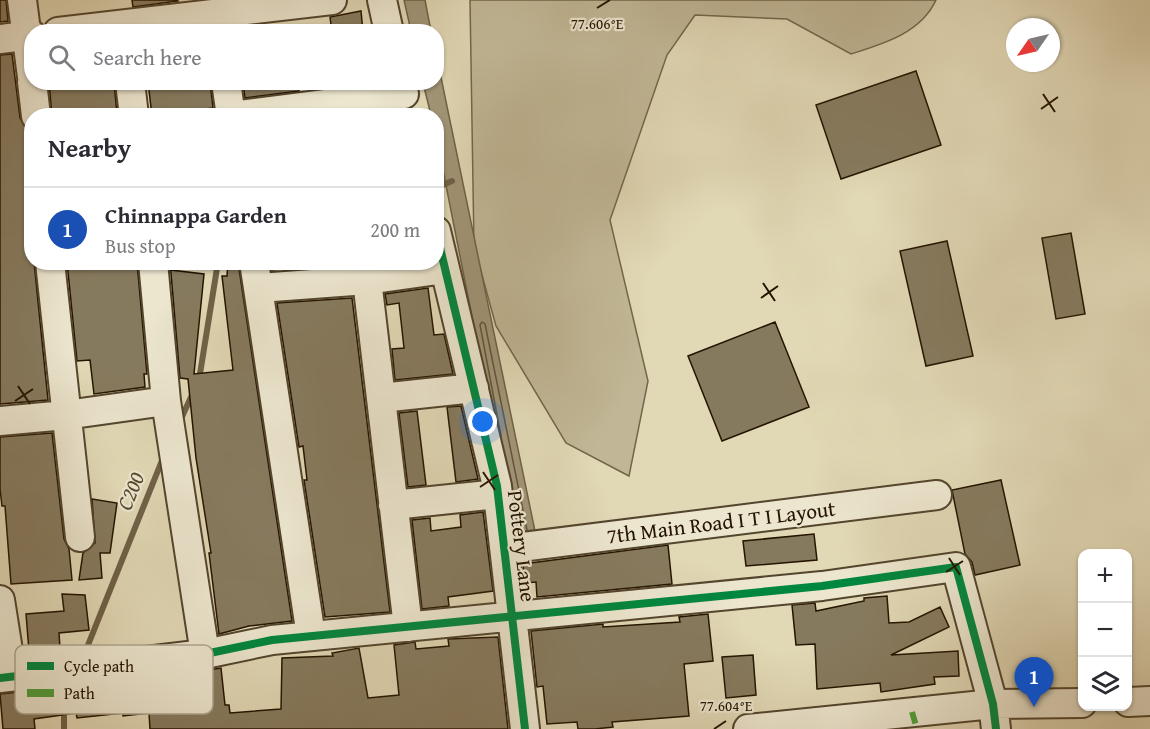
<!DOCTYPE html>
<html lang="en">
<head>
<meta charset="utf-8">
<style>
  :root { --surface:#fff; --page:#f2f2f3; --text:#2b2b33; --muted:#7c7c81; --line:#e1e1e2; --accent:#0f766e }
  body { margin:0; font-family:"Gentium Book Plus",serif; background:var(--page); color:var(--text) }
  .controls { position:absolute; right:18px; bottom:18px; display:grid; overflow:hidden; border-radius:12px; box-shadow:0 2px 4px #0004 }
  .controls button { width:54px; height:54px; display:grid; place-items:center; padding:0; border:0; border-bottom:2px solid var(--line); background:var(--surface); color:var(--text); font:30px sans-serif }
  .compass { position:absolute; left:1006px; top:18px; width:54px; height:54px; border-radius:50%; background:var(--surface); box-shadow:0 2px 4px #0004; rotate:236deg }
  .you { position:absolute; left:483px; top:422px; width:21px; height:21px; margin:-15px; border:4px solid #fff; border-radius:50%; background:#1a73e8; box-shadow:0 0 0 9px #1a73e833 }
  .badge { display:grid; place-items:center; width:39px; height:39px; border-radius:50%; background:var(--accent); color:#fff; font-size:20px; font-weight:700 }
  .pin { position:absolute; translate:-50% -50px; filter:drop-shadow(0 2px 3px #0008) }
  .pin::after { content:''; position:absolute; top:32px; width:21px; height:18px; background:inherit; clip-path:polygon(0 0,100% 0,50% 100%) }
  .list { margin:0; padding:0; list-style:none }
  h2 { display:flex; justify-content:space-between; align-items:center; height:78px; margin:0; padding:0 24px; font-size:26px }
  h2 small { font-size:20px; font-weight:400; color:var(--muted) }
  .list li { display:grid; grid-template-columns:39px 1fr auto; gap:18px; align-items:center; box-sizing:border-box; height:84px; padding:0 24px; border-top:2px solid var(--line) }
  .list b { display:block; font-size:22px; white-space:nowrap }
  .list p { margin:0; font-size:20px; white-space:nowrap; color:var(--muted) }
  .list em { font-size:20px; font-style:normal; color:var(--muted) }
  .icon { flex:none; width:33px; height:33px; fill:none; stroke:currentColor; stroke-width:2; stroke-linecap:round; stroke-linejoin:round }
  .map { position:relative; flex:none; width:1150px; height:729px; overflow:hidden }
  .search { position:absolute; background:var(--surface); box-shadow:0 2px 4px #0004; left:24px; top:24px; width:420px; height:66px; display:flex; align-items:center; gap:15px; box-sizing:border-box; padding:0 21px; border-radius:24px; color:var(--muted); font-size:22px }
  .panel { position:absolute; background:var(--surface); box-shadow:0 2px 4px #0004; left:24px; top:108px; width:420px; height:162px; border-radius:24px }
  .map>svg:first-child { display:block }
  .green { fill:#c1b796; stroke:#72664b; stroke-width:1.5 }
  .water { fill:#a19577; stroke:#6f6147; stroke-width:1.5 }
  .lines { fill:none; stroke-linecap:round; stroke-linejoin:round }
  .shore { stroke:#62543c; stroke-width:1.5 }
  .stream { stroke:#6f6147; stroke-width:6 }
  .building { fill:#867a5e; stroke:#241400; stroke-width:1.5 }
  .minor-casing { stroke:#53452d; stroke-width:32 }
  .minor { stroke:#ece6cf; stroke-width:28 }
  .quiet { stroke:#50a03c; stroke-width:6; stroke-dasharray:12 6; stroke-linecap:butt }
  .cycleway-casing { stroke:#ece6cf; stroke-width:11 }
  .cycleway { stroke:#00873e; stroke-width:8 }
  .ticks { fill:none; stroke:#241400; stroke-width:2 }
  .labels { text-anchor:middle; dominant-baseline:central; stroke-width:4.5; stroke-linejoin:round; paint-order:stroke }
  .street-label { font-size:21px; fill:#241400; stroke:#ece6cf }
  .water-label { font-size:22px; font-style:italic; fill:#564830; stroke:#ece6cf }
  .key { fill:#ece6cf; stroke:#b0a791; stroke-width:1.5 }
  .key-label { font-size:16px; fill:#241400 }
  .ticks-label { font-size:15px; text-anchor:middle; fill:#241400; stroke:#ece6cf; stroke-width:4.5; stroke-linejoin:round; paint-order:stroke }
</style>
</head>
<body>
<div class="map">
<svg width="1150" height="729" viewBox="0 0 1150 729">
  <rect width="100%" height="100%" fill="#e1d8b5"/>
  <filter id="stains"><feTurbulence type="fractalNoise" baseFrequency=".00333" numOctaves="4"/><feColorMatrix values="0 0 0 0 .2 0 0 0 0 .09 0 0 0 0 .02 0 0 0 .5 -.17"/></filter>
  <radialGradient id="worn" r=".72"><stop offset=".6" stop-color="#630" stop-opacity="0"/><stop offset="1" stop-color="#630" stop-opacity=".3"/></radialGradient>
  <path class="green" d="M470,0H936C921,33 883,44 851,54L787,19L695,15L667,55L610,220L648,381L629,476L566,443L496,326L474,246Z"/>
  <path class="water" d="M404,0H425L431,31H411Z
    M437,58L536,536L516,539L437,140L436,116L431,115L423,83L436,82Z"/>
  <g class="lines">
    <path class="shore" d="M501,436L480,325L482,322L485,324L527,530"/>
    <path class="stream" d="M436,188L452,181
      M199,380L218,262
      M180,421L192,395
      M82,660L163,458
      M64,709V729"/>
  </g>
  <path class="building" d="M0,0H6L8,21L0,22Z
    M132,0H177L178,1L133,7Z
    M361,11L363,32H332L330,17Z
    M12,54L20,118L27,129L29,152H32V262H34L48,400L0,404V55Z
    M916,71L941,145L841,179L816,105Z
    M49,82H114L117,114L52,116Z
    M148,82H210L213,108L188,111V116H152Z
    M243,82H298L299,91L245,98Z
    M325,82H364L326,87Z
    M1071,233L1085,314L1056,319L1042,238Z
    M947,241L973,356L926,366L900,251Z
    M67,262H137L147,374H144L145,387L94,394L90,360L77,361Z
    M170,262L171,270L204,274L194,374L233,370L222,276H227L228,262H238L292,621L249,626L219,634L209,553H211L196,458L188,379L180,378Z
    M271,262H373L272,270Z
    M428,288L434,335L444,334L453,374L395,380L392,349L404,348L399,303L387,305L385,294Z
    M352,298L390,612L325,617L304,480H307L303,446L299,447L277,303Z
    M775,322L809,407L722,441L688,356Z
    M461,406L478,479L456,482L447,407Z
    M417,411L426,485L408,487L399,413Z
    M52,433L64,539L69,549L72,580L11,584L5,506H2L0,489V437Z
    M1001,480L1020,565L975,575L972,562L965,554L952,490Z
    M92,499L117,503L110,553H100L102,578L79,580L83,553L95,543Z
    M483,512L493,591L448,597L449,606L422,609L412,520L430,518L431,531L461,527L460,515Z
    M814,534L817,560L746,566L743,541Z
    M668,545L672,584L537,597L536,582L525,583L523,564Z
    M62,594L85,595L89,630L59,633L60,648L29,651L26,614L64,611Z
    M887,596L889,623L909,622L940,607L949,627L891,655L958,651L959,676L934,677L935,684L881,692L880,683L817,689L815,644L796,645L792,605L815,603L816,611L864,601V598Z
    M708,614L713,661L684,664L689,716L612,722L613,727L595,729H578L577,722L547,724L543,686L537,687L531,631L603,624V627L680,622L679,617Z
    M498,637L508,729H150L149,713L123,716V713L77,718L76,713L34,719L35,729H3L0,694L55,688L56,691L92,688V684L166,675L167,679L202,675L201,671L221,668L225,705H229L230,713L281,709L282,658L333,656L332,653L359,648L368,698L399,695L394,645L415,642L416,649L449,646L448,639Z
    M753,655L756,695L726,698L722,657Z"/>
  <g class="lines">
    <defs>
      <path id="minor" d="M22,0L32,77
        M382,0L389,32
        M58,32L332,0
        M0,39L32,35
        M32,82L36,116
        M130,82L134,116
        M226,82L231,116
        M232,116L404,94
        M436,231L497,486L525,729
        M50,262L80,537
        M153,262L166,401L205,654
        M254,262L311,636
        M367,280L408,627
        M259,288L367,280L445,269
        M381,398L474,388
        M0,421L66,415L166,401
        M393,505L498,494
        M506,549L937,495
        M0,600L12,676
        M0,678L205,654L272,640L822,586L956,567L993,704L996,729
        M1128,702L1150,701
        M748,729L993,704L1082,703"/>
    </defs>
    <use href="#minor" class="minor-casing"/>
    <use href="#minor" class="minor"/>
    <path class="quiet" d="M912,712L917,729"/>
    <defs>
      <path id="cycleway" d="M436,231L497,486L525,729
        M0,678L205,654L272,640L822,586L956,567L993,704L996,729"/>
    </defs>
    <use href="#cycleway" class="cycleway-casing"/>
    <use href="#cycleway" class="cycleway"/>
  </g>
  <path class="ticks" d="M597,8L610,0M1043,94L1055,112M1041,109L1058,97M763,283L775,301M761,298L778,286M18,386L30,404M15,401L33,389M483,472L495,490M480,487L498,475M949,558L960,575M946,572L963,561M714,729L726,721"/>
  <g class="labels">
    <g class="street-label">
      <text transform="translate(721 522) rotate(-7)">7th Main Road I T I Layout</text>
      <text transform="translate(522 546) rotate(83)">Pottery Lane</text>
    </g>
    <g class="water-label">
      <text transform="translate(130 491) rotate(-68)">C200</text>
    </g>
  </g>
  <rect x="15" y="645" width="198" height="69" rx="9" class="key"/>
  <rect x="27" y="662" width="27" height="8" fill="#00873e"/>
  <rect x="27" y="689" width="27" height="8" fill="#50a03c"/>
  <g class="key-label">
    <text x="64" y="672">Cycle path</text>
    <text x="64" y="699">Path</text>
  </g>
  <g class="ticks-label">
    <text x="597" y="29">77.606°E</text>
    <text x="726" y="711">77.604°E</text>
  </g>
  <rect width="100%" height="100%" filter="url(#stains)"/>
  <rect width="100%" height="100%" fill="url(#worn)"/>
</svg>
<div class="controls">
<button>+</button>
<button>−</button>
<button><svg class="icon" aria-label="layers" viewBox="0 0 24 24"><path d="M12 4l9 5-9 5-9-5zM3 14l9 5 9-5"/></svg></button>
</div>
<svg class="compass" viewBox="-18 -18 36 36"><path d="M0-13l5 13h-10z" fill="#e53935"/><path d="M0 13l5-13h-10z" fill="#7c7c81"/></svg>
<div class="you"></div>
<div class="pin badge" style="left:1034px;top:707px;background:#1a4fb4">1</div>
<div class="search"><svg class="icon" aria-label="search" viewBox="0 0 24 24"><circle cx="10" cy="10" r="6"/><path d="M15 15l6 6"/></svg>Search here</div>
<section class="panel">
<h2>Nearby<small></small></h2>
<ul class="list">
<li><span class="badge" style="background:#1a4fb4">1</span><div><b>Chinnappa Garden</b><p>Bus stop</p></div><em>200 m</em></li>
</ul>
</section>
</div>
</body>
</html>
